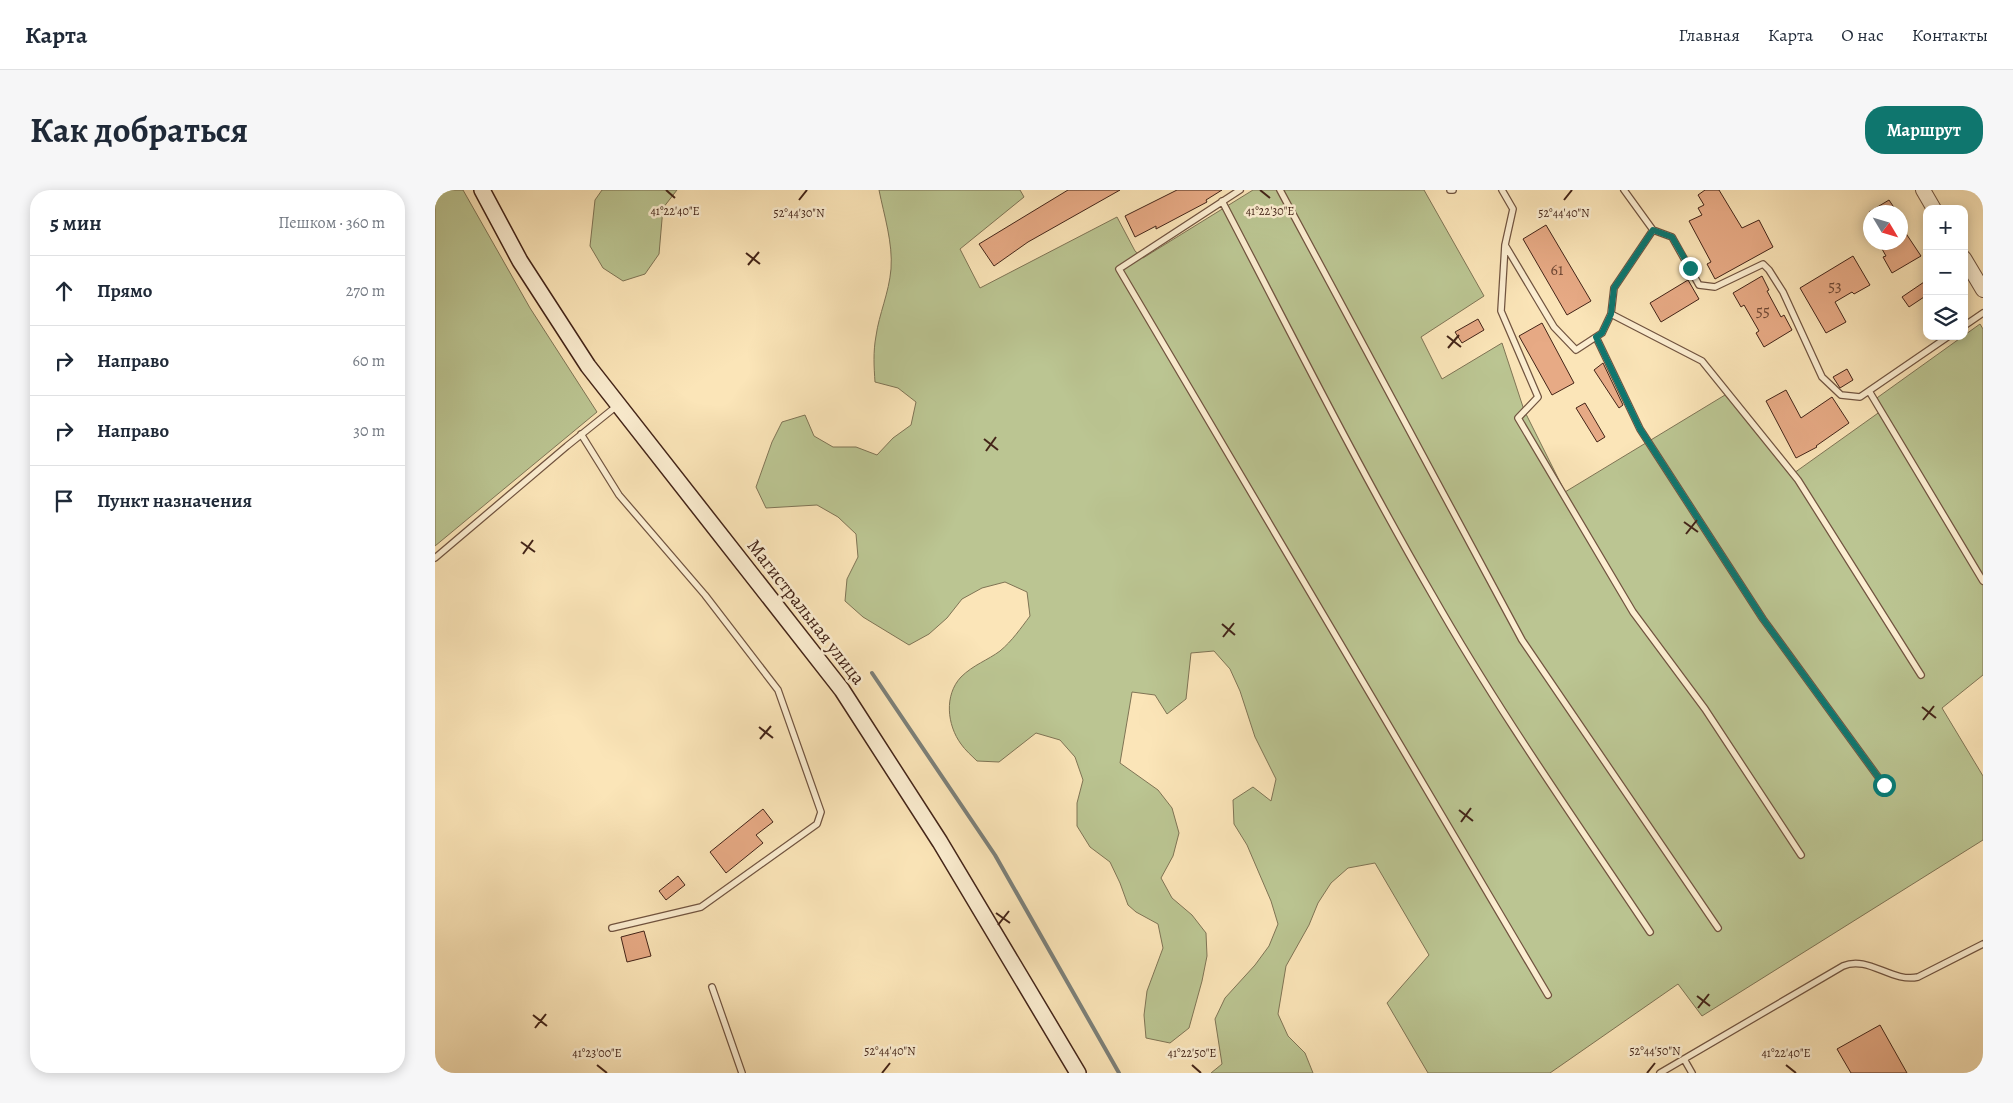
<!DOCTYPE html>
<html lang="ru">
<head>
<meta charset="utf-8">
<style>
  :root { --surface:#fff; --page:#f6f6f7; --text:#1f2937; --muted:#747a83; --line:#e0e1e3; --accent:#0f766e }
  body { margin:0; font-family:Alegreya,serif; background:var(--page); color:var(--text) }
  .controls { position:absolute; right:15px; top:15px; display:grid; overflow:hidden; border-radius:10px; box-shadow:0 2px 12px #0003 }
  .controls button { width:45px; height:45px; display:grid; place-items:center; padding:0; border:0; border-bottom:1px solid var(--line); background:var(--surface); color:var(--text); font:25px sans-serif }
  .compass { position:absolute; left:1428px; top:15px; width:45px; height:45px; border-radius:50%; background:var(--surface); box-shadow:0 2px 12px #0003; rotate:128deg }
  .stop { position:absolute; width:15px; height:15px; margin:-11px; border:4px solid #0f766e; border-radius:50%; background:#fff }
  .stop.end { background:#0f766e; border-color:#fff; box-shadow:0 1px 5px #0008 }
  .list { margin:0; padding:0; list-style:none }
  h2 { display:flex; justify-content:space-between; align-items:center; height:65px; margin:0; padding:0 20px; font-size:21px }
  h2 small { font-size:16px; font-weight:400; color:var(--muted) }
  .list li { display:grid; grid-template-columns:32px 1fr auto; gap:15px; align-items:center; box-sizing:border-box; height:70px; padding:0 20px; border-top:1px solid var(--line) }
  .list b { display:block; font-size:19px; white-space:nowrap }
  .list em { font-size:16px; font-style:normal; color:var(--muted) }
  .icon { flex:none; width:28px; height:28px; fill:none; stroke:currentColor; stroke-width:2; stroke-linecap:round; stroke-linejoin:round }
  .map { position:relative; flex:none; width:1548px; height:883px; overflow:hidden; border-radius:20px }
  header { display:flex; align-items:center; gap:30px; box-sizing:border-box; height:70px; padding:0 25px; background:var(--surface); border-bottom:1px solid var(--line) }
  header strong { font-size:24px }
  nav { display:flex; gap:28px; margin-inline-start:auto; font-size:18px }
  .intro { display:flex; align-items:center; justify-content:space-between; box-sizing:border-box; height:120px; padding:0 30px }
  h1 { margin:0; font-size:35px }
  .button { padding:12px 22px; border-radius:20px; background:var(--accent); color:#fff; font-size:18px; font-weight:700 }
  main { display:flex; gap:30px; padding:0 30px }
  aside { flex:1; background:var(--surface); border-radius:20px; box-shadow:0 2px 12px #0003 }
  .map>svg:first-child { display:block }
  .green { fill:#bbc592; stroke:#7f7455 }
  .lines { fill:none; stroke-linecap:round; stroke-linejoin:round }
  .stream { stroke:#7c8079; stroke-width:4 }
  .building { fill:#e7aa85; stroke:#432418 }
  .service-casing { stroke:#715440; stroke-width:8 }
  .tertiary-casing { stroke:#715440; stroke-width:16 }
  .secondary-casing { stroke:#432418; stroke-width:18 }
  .service { stroke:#fceed1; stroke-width:5.5 }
  .tertiary { stroke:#fceed1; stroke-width:14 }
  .secondary { stroke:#fceed1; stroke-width:15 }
  .route { stroke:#0f766e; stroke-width:6 }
  .ticks { fill:none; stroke:#432418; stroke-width:2 }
  .labels { text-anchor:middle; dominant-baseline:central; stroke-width:5; stroke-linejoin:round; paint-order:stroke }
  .number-label { font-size:16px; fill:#6c4633 }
  .street-label { font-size:19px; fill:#432418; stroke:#fceed1 }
  .ticks-label { font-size:12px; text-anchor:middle; fill:#432418; stroke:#fceed1; stroke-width:5; stroke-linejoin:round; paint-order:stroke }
</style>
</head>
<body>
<header>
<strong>Карта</strong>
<nav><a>Главная</a><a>Карта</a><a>О нас</a><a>Контакты</a></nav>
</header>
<div class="intro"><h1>Как добраться</h1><a class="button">Маршрут</a></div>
<main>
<aside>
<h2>5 мин<small>Пешком · 360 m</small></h2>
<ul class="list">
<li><svg class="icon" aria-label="ahead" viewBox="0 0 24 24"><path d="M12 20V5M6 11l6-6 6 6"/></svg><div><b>Прямо</b></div><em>270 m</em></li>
<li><svg class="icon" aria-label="right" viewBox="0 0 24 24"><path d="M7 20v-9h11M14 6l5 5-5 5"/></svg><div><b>Направо</b></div><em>60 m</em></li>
<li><svg class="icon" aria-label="right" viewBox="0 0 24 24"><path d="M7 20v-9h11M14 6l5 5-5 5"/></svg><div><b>Направо</b></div><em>30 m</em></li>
<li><svg class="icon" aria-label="arrive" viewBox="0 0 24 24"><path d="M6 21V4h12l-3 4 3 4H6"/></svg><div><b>Пункт назначения</b></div></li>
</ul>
</aside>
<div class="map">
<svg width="1548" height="883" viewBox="0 0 1548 883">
  <rect width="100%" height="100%" fill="#fbe5b8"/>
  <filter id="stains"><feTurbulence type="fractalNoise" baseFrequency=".004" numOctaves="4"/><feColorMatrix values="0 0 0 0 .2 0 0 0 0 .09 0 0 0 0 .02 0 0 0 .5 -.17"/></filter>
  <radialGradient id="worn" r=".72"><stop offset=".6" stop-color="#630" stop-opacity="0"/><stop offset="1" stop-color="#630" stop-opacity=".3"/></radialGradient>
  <path class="green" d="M0,0H28L95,118L162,222L0,356Z
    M167,0H242L228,18L224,64L210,84L188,91L168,78L155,56L160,10Z
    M444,0H585L589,7L525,59L545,98L682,27L700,61L708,68L818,0H989L1049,106L986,147L1007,189L1067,153L1089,220L1130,302L1290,205L1359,283L1446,221L1439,210L1545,134L1548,139V485L1507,518L1548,586V650L1267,826L1243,794L1115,883H993L952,813L994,765L940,673L913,678L896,693L883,713L874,735L851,776L843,824L853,846L870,863L878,883H776L787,874L780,829L790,808L820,775L834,756L843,734L836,711L812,655L799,634L798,610L818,597L836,611L841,589L820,547L805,501L795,479L779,461L756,463L751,509L732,524L720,505L697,502L685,573L723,600L737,618L744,643L738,666L726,688L737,708L757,725L771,743L772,766L767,791L754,838L735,853L711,848L709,825L712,801L728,758L723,734L701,722L693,715L685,693L675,672L655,657L642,636V613L648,590L640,567L625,550L601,543L564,572L542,571C537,566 530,560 526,554C512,535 509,505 526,487C538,475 553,470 565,461C577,451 586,438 595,426L592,402L570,392L547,398L527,409L512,428L494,444L474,455L428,427L410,411L412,389L423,367L421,344L403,327L382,315L331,318L321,297L337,252L347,232L370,225L379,246L398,257H421L442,265L458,248L476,235L481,212L463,198L440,192C439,177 438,162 441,146C444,124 454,103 456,79C458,53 449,25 444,0Z"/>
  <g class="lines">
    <path class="stream" d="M437,483L560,665L684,883"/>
  </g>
  <path class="building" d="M633,0H685L593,52L559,76L544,54Z
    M742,0H787L771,10L772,12L721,39V36L700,47L690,26Z
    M1270,0H1284L1307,38L1324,30L1338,57L1280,89L1272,74L1276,72L1254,31L1267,25L1263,18L1269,15L1263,5Z
    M1454,10L1462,22H1434Z
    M1111,35L1156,111L1132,125L1088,49Z
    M1466,36L1486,66L1457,83L1448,67L1451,66L1443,52H1466Z
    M1418,66L1435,95L1419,104L1417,102L1400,112L1411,132L1391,143L1365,98Z
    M1327,86L1334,100L1332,101L1346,127L1349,125L1357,140L1329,157L1321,143L1324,141L1309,115L1306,117L1298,103Z
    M1253,90L1264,109L1226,132L1215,113Z
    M1492,90V105L1474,117L1467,107Z
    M1043,129L1049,140L1027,153L1020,142Z
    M1107,133L1139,193L1117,205L1084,146Z
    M1168,173L1188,215L1184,218L1159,180Z
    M1412,179L1418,190L1405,198L1398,187Z
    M1351,200L1366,228L1397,207L1414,233L1381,256L1382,257L1361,268L1331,211Z
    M1150,213L1170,247L1162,252L1141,218Z
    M328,619L338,632L321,645L328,653L291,683L275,662Z
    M243,686L250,695L231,710L224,701Z
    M209,741L216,766L192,772L186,747Z
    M1445,835L1472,883H1416L1402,859Z"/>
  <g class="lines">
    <defs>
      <path id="service" d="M805,0L684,79L1113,805
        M845,0L1087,450L1283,738
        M1015,0H1018
        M1067,0L1078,19L1070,55L1119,137L1141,160L1167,143L1176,124L1179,98L1218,40L1189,0
        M787,11C856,143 923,277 998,406C1064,522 1141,631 1215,742
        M1218,40L1237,47L1264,95L1280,97L1328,74L1334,80L1348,102L1387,187L1406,205L1425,207L1514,146
        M1070,55L1066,121L1103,207L1083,228L1198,422L1270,519L1366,665
        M1176,124L1267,171L1363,290L1486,485
        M1529,136L1548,123
        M1161,147L1205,239L1328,429L1449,595
        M1434,201L1548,391
        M146,244L184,305L270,405L343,500L386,622L382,634L266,717L177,738
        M0,368L132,256L183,215
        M277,797L307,883
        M1249,869L1257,883
        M1225,883L1408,776C1433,765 1457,793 1483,787L1548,754"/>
      <path id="tertiary" d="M1488,0L1499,19
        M1529,68L1548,100"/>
      <path id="secondary" d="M47,0L85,71L153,176L407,500L505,652L643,883"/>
    </defs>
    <use href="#service" class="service-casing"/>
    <use href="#tertiary" class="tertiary-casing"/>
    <use href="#secondary" class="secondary-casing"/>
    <use href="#service" class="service"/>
    <use href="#tertiary" class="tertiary"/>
    <use href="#secondary" class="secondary"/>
  </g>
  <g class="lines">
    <path class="route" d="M1255,78L1237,47L1218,40L1179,98L1176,124L1167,143L1161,147L1205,239L1328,429L1449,595"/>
  </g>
  <path class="ticks" d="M231,0L240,8M825,0L835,8M364,10L372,0M1129,10L1137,0M311,63L325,74M313,75L324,62M1012,146L1026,157M1013,158L1024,145M549,249L563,260M551,261L561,247M1249,332L1263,342M1251,344L1262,330M86,352L100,362M88,364L98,350M787,434L800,445M788,447L799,433M1487,517L1501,528M1488,530L1499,516M324,537L338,548M325,549L336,536M1024,620L1038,631M1026,632L1036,618M561,723L575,733M563,735L574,721M1262,806L1275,816M1263,818L1274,804M98,825L112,836M100,838L111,824M162,875L172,883M757,875L766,883M1351,875L1361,883M447,883L455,873M1212,883L1220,873"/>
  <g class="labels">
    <g class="number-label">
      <text x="1122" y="80">61</text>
      <text x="1400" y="96">53</text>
      <text x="1328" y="121">55</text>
    </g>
    <g class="street-label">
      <text transform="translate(371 422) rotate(52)">Магистральная улица</text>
    </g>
  </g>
  <g class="ticks-label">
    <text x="240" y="25">41°22'40"E</text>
    <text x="835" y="25">41°22'30"E</text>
    <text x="364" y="27">52°44'30"N</text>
    <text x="1129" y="27">52°44'40"N</text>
    <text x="455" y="865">52°44'40"N</text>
    <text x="1220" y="865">52°44'50"N</text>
    <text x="162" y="867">41°23'00"E</text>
    <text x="757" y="867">41°22'50"E</text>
    <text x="1351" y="867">41°22'40"E</text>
  </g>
  <rect width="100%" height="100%" filter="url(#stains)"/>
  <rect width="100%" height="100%" fill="url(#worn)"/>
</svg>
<div class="controls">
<button>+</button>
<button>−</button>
<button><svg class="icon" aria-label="layers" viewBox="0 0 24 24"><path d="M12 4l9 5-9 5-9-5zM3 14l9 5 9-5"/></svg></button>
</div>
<svg class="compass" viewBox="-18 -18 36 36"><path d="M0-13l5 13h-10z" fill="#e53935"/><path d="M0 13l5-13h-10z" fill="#747a83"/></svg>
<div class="stop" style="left:1449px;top:595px"></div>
<div class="stop end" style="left:1255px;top:78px"></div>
</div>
</main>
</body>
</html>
